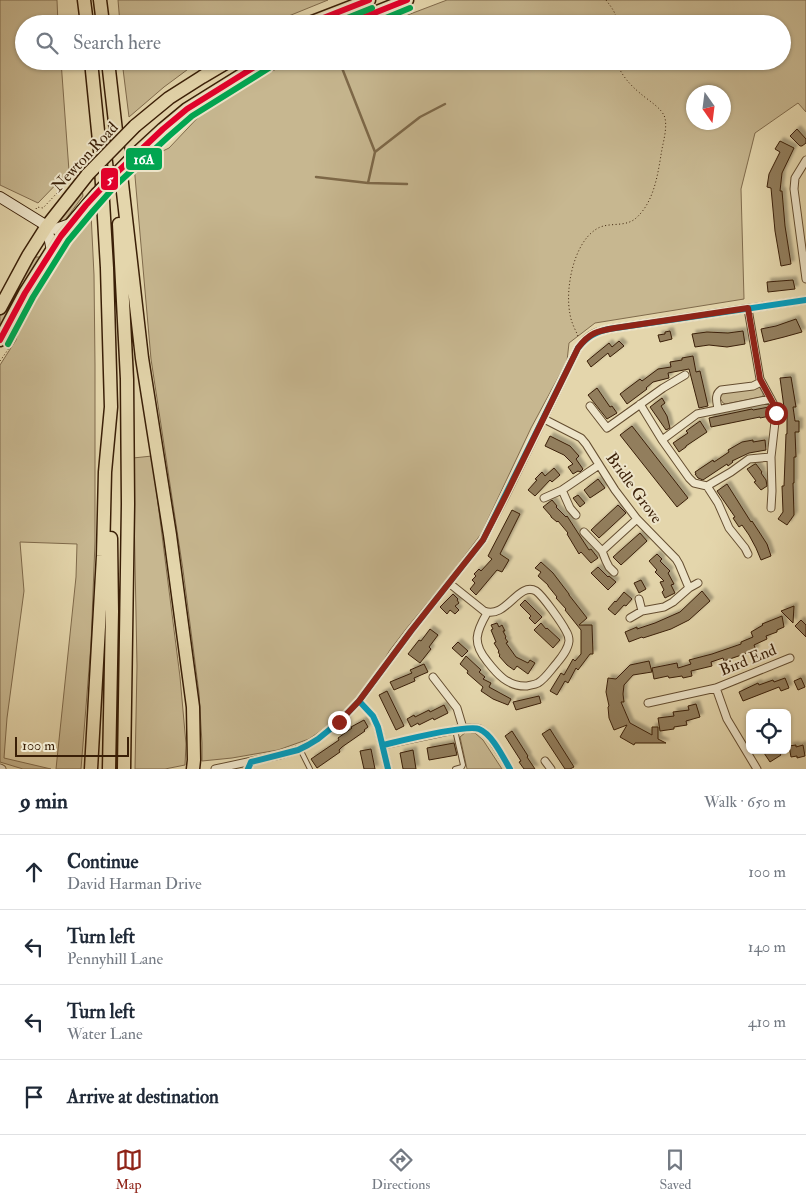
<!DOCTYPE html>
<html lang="en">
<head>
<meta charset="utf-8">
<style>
  :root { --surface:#fff; --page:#f6f6f7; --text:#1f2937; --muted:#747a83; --line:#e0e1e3; --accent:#8f2418 }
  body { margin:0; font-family:"IM FELL Double Pica",serif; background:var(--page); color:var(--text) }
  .controls { position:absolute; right:15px; bottom:15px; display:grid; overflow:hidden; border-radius:8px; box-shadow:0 1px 4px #0004 }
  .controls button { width:45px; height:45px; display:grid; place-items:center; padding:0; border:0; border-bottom:1px solid var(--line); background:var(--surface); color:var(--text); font:25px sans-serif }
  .compass { position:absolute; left:686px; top:85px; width:45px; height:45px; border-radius:50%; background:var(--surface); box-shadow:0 1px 4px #0004; rotate:166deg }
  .scale { position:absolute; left:15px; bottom:12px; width:114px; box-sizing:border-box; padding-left:5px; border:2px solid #3a1f07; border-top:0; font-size:14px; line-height:18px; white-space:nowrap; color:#3a1f07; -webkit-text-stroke:4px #ede4c9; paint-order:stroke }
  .stop { position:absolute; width:15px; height:15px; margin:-11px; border:4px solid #8f2418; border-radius:50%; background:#fff }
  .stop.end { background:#8f2418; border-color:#fff; box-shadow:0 1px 5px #0008 }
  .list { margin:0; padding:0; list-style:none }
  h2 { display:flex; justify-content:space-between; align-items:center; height:65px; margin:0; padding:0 20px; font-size:21px }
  h2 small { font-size:16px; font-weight:400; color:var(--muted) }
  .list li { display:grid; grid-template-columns:32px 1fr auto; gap:15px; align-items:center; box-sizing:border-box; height:75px; padding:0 20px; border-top:1px solid var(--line) }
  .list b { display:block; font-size:19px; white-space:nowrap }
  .list p { margin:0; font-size:16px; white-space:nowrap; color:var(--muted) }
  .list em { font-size:16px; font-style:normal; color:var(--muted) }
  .icon { flex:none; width:28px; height:28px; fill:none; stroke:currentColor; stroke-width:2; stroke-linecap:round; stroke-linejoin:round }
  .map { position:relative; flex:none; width:806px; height:769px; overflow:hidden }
  .search { position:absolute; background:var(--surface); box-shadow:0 1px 4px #0004; left:15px; right:15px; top:15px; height:55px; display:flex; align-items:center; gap:12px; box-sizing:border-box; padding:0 18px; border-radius:28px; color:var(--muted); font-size:19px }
  .sheet { height:365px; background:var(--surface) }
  nav { display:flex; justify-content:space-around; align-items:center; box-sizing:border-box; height:70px; border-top:1px solid var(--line); background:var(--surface); font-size:14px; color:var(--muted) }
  nav a { display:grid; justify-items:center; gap:2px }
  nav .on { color:var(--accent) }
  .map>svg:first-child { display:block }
  .green { fill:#c7b790; stroke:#806b4c; fill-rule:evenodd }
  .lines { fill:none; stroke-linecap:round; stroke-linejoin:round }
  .stream { stroke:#7d6848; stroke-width:2.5 }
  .building { fill:#927e5d; stroke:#3a1f07; filter:url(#shadow) }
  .lane-casing { stroke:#644d30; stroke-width:6 }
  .street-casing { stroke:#644d30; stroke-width:9 }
  .secondary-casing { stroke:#3a1f07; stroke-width:12 }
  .highway-casing { stroke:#3a1f07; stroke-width:15 }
  .path { stroke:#3a1f07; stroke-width:1; stroke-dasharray:1 2.5; stroke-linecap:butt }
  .lane { stroke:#ede4c9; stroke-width:4 }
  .street { stroke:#ede4c9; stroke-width:7 }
  .secondary { stroke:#ede4c9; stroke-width:10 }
  .highway { stroke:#e4d6ac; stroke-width:12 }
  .highway-bridge-casing { stroke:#3a1f07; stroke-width:15; stroke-linecap:butt }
  .highway-bridge { stroke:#e4d6ac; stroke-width:12 }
  .bus-1-casing { stroke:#ede4c9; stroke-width:10 }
  .bus-2-casing { stroke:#ede4c9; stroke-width:10 }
  .bus-3-casing { stroke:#ede4c9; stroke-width:10 }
  .bus-1 { stroke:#069bba; stroke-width:6 }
  .bus-2 { stroke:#e4002b; stroke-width:6 }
  .bus-3 { stroke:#00a651; stroke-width:6 }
  .route { stroke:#8f2418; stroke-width:6 }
  .labels { text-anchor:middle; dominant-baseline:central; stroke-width:4; stroke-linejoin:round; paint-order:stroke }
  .street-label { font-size:16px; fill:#3a1f07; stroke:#ede4c9 }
  .line-badge { stroke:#ede4c9; stroke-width:2 }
  .badge-label { font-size:14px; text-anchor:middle; font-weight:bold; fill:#fff }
</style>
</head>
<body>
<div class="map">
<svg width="806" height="769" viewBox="0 0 806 769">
  <defs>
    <filter id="shadow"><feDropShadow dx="3.5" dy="-3.5" stdDeviation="1" flood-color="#0004"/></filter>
  </defs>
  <rect width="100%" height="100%" fill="#e4d6ac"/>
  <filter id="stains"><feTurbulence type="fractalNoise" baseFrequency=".004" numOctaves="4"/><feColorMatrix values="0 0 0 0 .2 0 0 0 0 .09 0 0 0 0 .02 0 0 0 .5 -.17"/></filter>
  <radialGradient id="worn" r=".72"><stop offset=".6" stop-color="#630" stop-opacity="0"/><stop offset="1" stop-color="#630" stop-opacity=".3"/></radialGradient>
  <path class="green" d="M0,0H57L58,24H24V61H61L69,171L38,203L0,185Z
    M118,0H328L269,24H120Z
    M447,0H806V112L798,103L755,133L741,189L744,299L595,323L569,343L567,361L531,428L481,534L447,579L406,629L390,650L370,683L350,708L329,725L309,739L278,750L232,758L202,761V743L199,693L183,570L151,359L134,165L169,148L205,110L247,84L292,61H782V24H384ZM694,92H724V122H694Z
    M122,61H199L164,87L129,117Z
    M82,189L83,196L63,223L51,227Z
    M91,213L94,275L95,365V542L91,644L81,769H56L76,577L77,544L20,542L24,591L7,718L4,758L51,769H23L0,762V365L16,340L22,317L36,290L54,262L55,259L53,258L64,241L84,217L86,219Z
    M32,257H42L0,332V316L8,299Z
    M759,387C763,389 764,391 763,396L761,397L726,404L723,403L720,398V395L723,393Z
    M152,456L180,677L186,744L185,765L165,769H135L137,666L133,458Z
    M466,732L475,733L483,740L502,769H467L460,737Z"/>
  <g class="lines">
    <path class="stream" d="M342,68L375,152L368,183
      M375,152L420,117L445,104
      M316,177L368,183L407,184"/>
  </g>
  <path class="building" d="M797,129L806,139V143L802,146H800L790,136Z
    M780,141L794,148L782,173L780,191H782L785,226L791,264L781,266L775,231L771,188L767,187L769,174L780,152L775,149Z
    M793,280L795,289L768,292L767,282Z
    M796,319L802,332L784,337L764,342L761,329L776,326Z
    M670,331L672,339L660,342L658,335L665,334V332Z
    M743,331L745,344L727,347L709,345L695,347L692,334L707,332L728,333Z
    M619,341L624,346L610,357L608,353L591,367L587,361L609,343L612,347Z
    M693,356L696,372L700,371L708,406L699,408L689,369L668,373L669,378L653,382L646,388L647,389L627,404L620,394L640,379L642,381L658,369L671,367L670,362L682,360V358Z
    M791,377L796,407H793L795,421H799V432H795L796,457H794V483H793L794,515L787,525L778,519L783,512L782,486H784L786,434H787V415H785L780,378Z
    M597,388L610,407L612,406L617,413L607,419L588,395Z
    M662,398L665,403L661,406L667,416L670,428L666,430L650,407Z
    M769,407L770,416L760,418V417L711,427L709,418L752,409L753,410Z
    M700,421L707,432L686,446V447L679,452L673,443L688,433L686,431Z
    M632,426L688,498L677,507L620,435Z
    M550,436L570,446L579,456L576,459L583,469L580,472L578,471L573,474L568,467L573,464L564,455L545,446Z
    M753,440V442L765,440L766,450L749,453L732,461L733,462L728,466L727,464L703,480L698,478L695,474H696L695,472L713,460L714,462L729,452L728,450L742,442Z
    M755,464H756L762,472L761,473L766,480L767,486L761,490L754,482L756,481L747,469Z
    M554,468L560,475L552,482L550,480L535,496L528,490L537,480L535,479L542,472L545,476Z
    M598,479L605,488L590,498L584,490Z
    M727,484L751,522L752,521L767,544L771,556L761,560L756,548L749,535L742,525L739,527L733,518L735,517L717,491Z
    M578,495L585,503L580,507L573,498Z
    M552,500L557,506L556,507L566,517L567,516L589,550L591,549L598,558L591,563L581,552L579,554L567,534L568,533L558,521L557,522L551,517V516L543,507Z
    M618,505L626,513L599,538L591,530Z
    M512,510L520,514L500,554L509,560L502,572L497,570L476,595L470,589L475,583L472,580L476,576L474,574L479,569L481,571L492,559L488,556Z
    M640,533L647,541L621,565L613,557Z
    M657,554L662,559L660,561L670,571L668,573L674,584L671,585L675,593L665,598L662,592L664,590L660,582L664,581L655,572L657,570L649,561Z
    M541,562L553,573L569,594V595L587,618L579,625H592L593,654H590L578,670L576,668L568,683L565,681L557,695L550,691L561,673L564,675L573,659L575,661L581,654V630L565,610L566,609L556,598L557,597L548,586V585L538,576L541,572L535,568Z
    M598,567L608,577L609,576L616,582L608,590L591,573Z
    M641,580L646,589L639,593L634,583Z
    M702,591L710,601L689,620L671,629L643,638L642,637L629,642L625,632L637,627V629L655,623L680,612Z
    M624,592L632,599L626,606L624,605L615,615L608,609L615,601L616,602Z
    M453,594L458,599L457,600L459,603L455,606L459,610L455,614L450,610L447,614L440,607Z
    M525,600L542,617L535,624L529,618L531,616L520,605Z
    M794,606L793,623L781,611Z
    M782,616L784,627L777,630V632L766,636L767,639L754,645L756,650L724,661L723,658L711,662L712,666L691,671L692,676L683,678L682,676L669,678L668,676L654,679L652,668L677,663L678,668L691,664L689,660L712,654L741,644V642L753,637L751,632L763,625L762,624Z
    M801,620L806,625V637L795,626Z
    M497,623L499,627L502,625L505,631H503L506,637L505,638L508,642L506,643L516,657L528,663L530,660L535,663L528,674L517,666L514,670L507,665L499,656L500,655L498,652L499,651L494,643L496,642L491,630L493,629L491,625Z
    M541,623L546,629L547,628L560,640L553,648L534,630Z
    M430,629L438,635L429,647L431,649L420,663L408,654L419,640L421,641Z
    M458,642L468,651L462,657L452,648Z
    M466,656L481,670L479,672L485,677L483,679L491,683L489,687L511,699L508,705L493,699L481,691L483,687L467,673L468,671L460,664Z
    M649,661L652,672L633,675L624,685L623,694L624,702H621L630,723L652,735V727H658V739L666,743H635L634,745L620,737L627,725L614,730L609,718L608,707L609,706L606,692L608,678L616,679L630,665Z
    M424,664L428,672L414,678L415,681L394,690L390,682L412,673L410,670Z
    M785,678L789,688L781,691L779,687L743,701L739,692L758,683L759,685L773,680L774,682Z
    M801,678L805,687L798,690L794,681Z
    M387,691L404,726L396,730L379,695Z
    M539,696L541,703L516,710L513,702Z
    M696,704L700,717L686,721L687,725L674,727V729L660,731L658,718L674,716L673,712L689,710L688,706Z
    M444,705L448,713L434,720L433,718L419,725L418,723L411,727L407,719L414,715L415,717L429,710L430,712Z
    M364,720L368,727L364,730L365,731L342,747L339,750L340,752L317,768L311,759L339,740L338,738L352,728L351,727Z
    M550,729L574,767L570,769H565L542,734Z
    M512,731L528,756L527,757L535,769H524L519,762L521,761L505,736Z
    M454,743L457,755L429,760L427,748Z
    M796,745V747L803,745L805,756L797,758V756L791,757L789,746Z
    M371,749L375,769H364L360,751Z
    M413,750L416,769H403L400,753Z
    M762,750H777L781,755L770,762Z"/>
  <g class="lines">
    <defs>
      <path id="lane" d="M300,749L310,769
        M455,769L462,767L463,765L455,730"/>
      <path id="street" d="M806,160L795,178L794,189L806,279
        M748,309L760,379L774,405L776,413L771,457L772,491L771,508
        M640,404L662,440L689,478L694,483L707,486L731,472L749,459L771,457
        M590,406L607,428L663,388L685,375
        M718,409C717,402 714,395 721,390L753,386L761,382
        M544,419L581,438L586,444L615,490L637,519L676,559L679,564L689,588
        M662,440L697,414L771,399
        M707,486L718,503L729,528L745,548L748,554
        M562,490L570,508L576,515
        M544,498L562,490L599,465
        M584,532L602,551L606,561L609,567L614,572
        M602,551L637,519
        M449,583L484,611C506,620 518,581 536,591C543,596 562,623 566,631C568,634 569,638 569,641C568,650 561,658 556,664C550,671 545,679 538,683C534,685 530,685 527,686C508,687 497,674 487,661C472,643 476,632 487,613
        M639,599L642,611
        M630,618L642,611L664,607L673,602L689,588L698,583
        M433,677L457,708L463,728
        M716,688L727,719L757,769
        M359,701L373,716L378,727L388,769
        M648,703L716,688L790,658
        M383,745L463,728C468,728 475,727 480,729C492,735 503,758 510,769
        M545,761L551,769
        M0,768L2,769
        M215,769L280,755L300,749L318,739L339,722L359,701L411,631L483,540L506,495L578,348C589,333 597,331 615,328L806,300"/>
      <path id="secondary" d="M0,197L47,226L56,229L70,224
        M47,226L52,251"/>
      <path id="highway" d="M84,0L87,24
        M100,0L103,24
        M307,24L369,0
        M347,24L407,0
        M91,61L100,151L107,268L111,407L105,472L103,556L91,769
        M108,61L142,358L170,535L193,707L194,760L193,769
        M135,126L169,98L202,77L229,61
        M137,153L163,129L187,109L264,61
        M119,224L127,379L128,504L124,769
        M0,308L28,256L47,226L88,174
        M0,340L25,293L61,236L97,194
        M109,769L112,612L111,538"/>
    </defs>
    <use href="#lane" class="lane-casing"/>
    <use href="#street" class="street-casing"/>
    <use href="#secondary" class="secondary-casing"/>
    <use href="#highway" class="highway-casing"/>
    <path class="path" d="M606,0C612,8 617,14 617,24
      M283,24L300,16
      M36,209L37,207L43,208L72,177
      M578,336C575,329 571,322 570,314C565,290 573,245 595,230C607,221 623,228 635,219C655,202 658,172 662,149C664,139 667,128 665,118C662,108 649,101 641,94C630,85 621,75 616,61
      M0,361L12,344L15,333"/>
    <use href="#lane" class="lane"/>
    <use href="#street" class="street"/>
    <use href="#secondary" class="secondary"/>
    <use href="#highway" class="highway"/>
    <defs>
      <path id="highway-bridge" d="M88,174L135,126
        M97,194L137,153"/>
    </defs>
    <use href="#highway-bridge" class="highway-bridge-casing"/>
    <use href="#highway-bridge" class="highway-bridge"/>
    <defs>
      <path id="bus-1" d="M359,701L373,716L378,727L388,769
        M383,745C400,741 467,724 479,729C492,734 503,757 510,769
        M248,769L251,762L298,750L308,745L318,739L339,722L359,701L411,631L483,540L578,348C587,337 595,332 609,329L806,300"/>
      <path id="bus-2" d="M349,23L407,0
        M308,24L369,0
        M0,340L25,293L61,236L86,205L110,179L163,129L187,109L264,61"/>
      <path id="bus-3" d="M332,24L372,8
        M371,24L410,8
        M8,344L33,297L68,241L93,211L116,185L169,136L192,116L269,68"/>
    </defs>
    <use href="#bus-1" class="bus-1-casing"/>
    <use href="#bus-2" class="bus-2-casing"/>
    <use href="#bus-3" class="bus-3-casing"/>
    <use href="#bus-1" class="bus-1"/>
    <use href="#bus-2" class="bus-2"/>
    <use href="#bus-3" class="bus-3"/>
  </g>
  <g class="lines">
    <path class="route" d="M339,722L359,701L411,631L483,540L506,495L578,348C589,333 597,331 615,328L748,308L760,379L774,405L776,413"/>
  </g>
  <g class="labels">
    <g class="street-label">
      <text transform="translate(85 157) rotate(-47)">Newton Road</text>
      <text transform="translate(634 488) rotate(54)">Bridle Grove</text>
      <text transform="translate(748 660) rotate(-22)">Bird End</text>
    </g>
  </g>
  <g class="line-badge">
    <rect x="125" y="147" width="38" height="24" rx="5" fill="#00a651"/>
    <rect x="100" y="167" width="19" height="24" rx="5" fill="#e4002b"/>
  </g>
  <g class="badge-label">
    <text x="144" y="164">16A</text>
    <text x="110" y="184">5</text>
  </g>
  <rect width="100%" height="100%" filter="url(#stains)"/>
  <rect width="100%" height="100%" fill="url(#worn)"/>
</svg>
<div class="controls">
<button><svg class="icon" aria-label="locate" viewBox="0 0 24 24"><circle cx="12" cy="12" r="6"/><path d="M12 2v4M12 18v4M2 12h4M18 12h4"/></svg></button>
</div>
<svg class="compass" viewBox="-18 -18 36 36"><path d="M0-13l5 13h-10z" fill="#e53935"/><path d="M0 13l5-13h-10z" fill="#747a83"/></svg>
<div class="scale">100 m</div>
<div class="stop" style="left:776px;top:413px"></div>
<div class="stop end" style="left:339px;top:722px"></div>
<div class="search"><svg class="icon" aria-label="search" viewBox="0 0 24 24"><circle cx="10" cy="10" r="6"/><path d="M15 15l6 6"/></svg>Search here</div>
</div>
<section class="sheet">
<h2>9 min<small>Walk · 650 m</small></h2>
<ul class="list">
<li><svg class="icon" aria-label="ahead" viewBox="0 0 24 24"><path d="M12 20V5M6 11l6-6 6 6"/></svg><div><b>Continue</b><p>David Harman Drive</p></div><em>100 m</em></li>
<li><svg class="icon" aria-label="left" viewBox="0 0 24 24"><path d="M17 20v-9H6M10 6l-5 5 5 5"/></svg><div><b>Turn left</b><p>Pennyhill Lane</p></div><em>140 m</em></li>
<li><svg class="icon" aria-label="left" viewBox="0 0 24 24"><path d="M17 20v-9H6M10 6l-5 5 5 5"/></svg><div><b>Turn left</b><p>Water Lane</p></div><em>410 m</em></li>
<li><svg class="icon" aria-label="arrive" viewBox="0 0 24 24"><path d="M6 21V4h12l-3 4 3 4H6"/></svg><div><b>Arrive at destination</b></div></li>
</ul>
</section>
<nav>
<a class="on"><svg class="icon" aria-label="map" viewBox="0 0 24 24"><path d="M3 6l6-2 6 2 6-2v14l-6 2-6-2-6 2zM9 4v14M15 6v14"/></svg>Map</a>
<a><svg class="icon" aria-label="directions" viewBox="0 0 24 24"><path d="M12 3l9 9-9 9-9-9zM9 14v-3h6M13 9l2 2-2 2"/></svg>Directions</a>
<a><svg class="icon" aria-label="saved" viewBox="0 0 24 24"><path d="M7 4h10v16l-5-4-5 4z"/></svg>Saved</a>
</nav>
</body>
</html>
